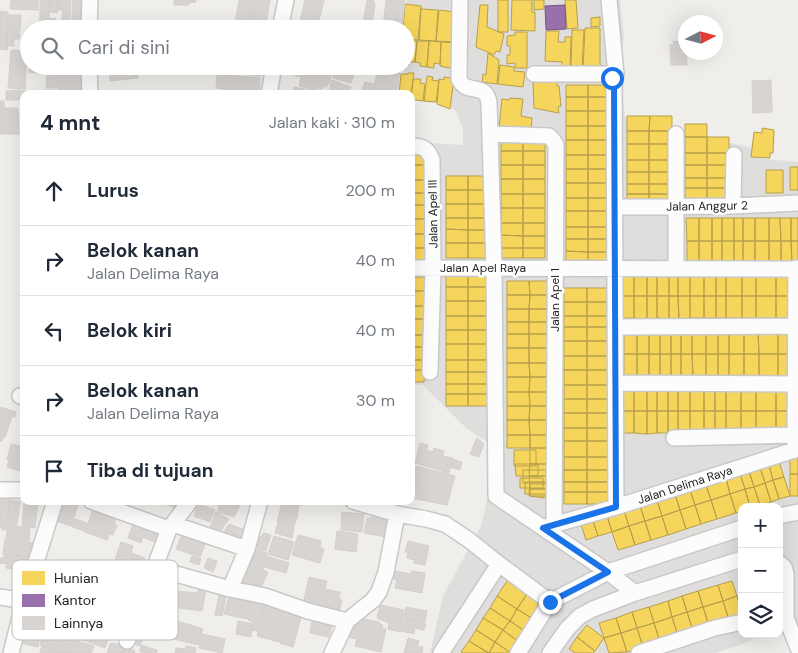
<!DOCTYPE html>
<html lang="id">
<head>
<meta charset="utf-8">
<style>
  :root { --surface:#fff; --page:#f2f2f3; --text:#1f2937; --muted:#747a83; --line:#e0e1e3 }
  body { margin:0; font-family:"DM Sans",sans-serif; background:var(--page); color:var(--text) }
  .controls { position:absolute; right:15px; bottom:15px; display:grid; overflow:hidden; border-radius:10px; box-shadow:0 5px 20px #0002 }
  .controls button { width:45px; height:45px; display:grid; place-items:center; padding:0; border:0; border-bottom:1px solid var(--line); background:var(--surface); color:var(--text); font:25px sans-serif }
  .compass { position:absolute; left:678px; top:15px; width:45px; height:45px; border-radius:50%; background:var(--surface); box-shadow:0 5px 20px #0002; rotate:84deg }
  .stop { position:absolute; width:15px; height:15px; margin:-11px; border:4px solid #1a73e8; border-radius:50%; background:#fff }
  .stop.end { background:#1a73e8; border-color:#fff; box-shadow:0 1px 5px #0008 }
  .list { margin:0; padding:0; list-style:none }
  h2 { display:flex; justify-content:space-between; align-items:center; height:65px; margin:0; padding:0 20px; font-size:21px }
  h2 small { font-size:16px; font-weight:400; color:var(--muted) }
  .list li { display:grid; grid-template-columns:32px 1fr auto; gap:15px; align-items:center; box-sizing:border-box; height:70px; padding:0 20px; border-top:1px solid var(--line) }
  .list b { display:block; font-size:19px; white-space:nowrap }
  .list p { margin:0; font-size:16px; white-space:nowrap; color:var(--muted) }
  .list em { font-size:16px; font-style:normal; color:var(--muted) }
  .icon { flex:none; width:28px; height:28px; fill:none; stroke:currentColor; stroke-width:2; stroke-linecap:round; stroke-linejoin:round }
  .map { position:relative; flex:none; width:798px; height:653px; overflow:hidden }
  .search { position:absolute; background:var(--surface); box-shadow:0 5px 20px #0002; left:20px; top:20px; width:395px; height:55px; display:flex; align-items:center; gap:12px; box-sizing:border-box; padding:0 18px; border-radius:28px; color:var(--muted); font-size:19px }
  .panel { position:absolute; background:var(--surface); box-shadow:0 5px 20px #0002; left:20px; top:90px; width:395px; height:415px; border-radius:10px }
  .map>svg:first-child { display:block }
  .residential { fill:#dfdedc }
  .homes { fill:#f6d55c; stroke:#b69f4b }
  .offices { fill:#9970ab; stroke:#755982 }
  .building { fill:#d7d4d2; stroke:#d3d0cc }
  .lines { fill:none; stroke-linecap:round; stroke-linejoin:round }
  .minor-casing { stroke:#c9c8c7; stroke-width:18 }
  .minor { stroke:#fdfcfc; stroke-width:15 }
  .route { stroke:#1a73e8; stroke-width:6 }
  .labels { text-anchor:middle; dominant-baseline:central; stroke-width:5; stroke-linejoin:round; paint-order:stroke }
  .street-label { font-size:12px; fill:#222; stroke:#fff }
  .key { fill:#fff; stroke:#bdbdbd; stroke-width:1 }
  .key-label { font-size:14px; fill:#222 }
</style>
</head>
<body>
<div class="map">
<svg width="798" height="653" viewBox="0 0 798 653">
  <rect width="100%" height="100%" fill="#f0eeeb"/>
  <path class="residential" d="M407,0H620L624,37L622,50L624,79L623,98L625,117L652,121L681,131L752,148L755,158L798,162V653L784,626H779V507H742V634H763L741,645L715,653H430L443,596L481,526L488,495L492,445L466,428L423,385L411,384V142L463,145V128L455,110L444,104L411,100V94H401L404,66H406Z"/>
  <path class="homes" d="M498,0H508V32H498Z
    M512,0H532V12H535V31L511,30Z
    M534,0H544V9L534,10Z
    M565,0H576L578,28L567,29Z
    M405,4L421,6L418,40L406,39V29H403Z
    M480,5H488L487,27L504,34L500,52L496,51L494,55L476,47Z
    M421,9L438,10L436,41L419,40Z
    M439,10L455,12L456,42L436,41Z
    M600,17V26L591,27V18Z
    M585,28H600V70L583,69Z
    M572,30H584L582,69H571Z
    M546,31H559L558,42H565V37H571L570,69H562V62L545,61Z
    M515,32H527V68H515V63L507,64V55H510V46H507V36L515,35Z
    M406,40L417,41L415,62H410L409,65H406Z
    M417,41H429L427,67L420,66V63L415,62Z
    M429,41L441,42L440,64L434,63V68L427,67Z
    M441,42L457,43L455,69L440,66Z
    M488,53L499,60L497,84L482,82L483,74L486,75Z
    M500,65L514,67V71L525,72L523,87L498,84Z
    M408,73H414L411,94H399L401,74H408Z
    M427,76L433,77L432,80L439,81L436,102L424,101Z
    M444,77L454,78L450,109L437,104L439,79L444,80Z
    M413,79H421L420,83L425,84L423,101L411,99Z
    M533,82H557V86H559L561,106L558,107L559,113L534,108Z
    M566,85H588V97H566Z
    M588,85H610V97H588Z
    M566,97H588V111H566Z
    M588,97H610V111H588Z
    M510,98L523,99L521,116L532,118L531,129L512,127V130L499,129L502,99L509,100Z
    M566,111H588V126H566Z
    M588,111H610V126H588Z
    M627,116H650L649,131H627Z
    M650,116H672V131H649Z
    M685,124H707V137H685Z
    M566,126H588V140H566Z
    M588,126H610V140H588Z
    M762,128L774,130L773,153H770V158L751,157L754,132L762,133Z
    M627,131H649V144H627Z
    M649,131H672V144H649Z
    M501,136H523V151H501Z
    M523,136H545V151H523Z
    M685,137H707V153H685Z
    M707,137H729V153H707Z
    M566,140H588V155H566Z
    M588,140H610V155H588Z
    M627,144H649V160H627Z
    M649,144H672V160H649Z
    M411,151H425V165H411Z
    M501,151H523V165H501Z
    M523,151H545V165H523Z
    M685,153H707V165H685Z
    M707,153H729V165H707Z
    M566,155H588V169H566Z
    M588,155H610V169H588Z
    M627,160H649V172H627Z
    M649,160H672V172H649Z
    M411,165H425V180H411Z
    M501,165H523V179H501Z
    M523,165H545V179H523Z
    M685,165H707V178H685Z
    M707,165H729V178H707Z
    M790,167H798V190H790Z
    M566,169H588V183H566Z
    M588,169H610V183H588Z
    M766,170H783V193H766Z
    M627,172H649V184H627Z
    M649,172H672V184H649Z
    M446,176H468V190H446Z
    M468,176H490V190H468Z
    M685,178H707V188H685Z
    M707,178H729V188H707Z
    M501,179H523V194H501Z
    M523,179H545V194H523Z
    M411,180H425V193H411Z
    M566,183H588V198H566Z
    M588,183H610V198H588Z
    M627,184H649V194H627Z
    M649,184H672V194H649Z
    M685,188H707V200H685Z
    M707,188H729V200H707Z
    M446,190H468V204H446Z
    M468,190H490V204H468Z
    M411,193H425V205H411Z
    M501,194H523V208H501Z
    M523,194H545V208H523Z
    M627,194H649V206H627Z
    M649,194H672V206H649Z
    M566,198H588V211H566Z
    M588,198H610V211H588Z
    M446,204H468V218H446Z
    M468,204H490V218H468Z
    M411,205H425V219H411Z
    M501,208H523V223H501Z
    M523,208H545V223H523Z
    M566,211H588V227H566Z
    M588,211H610V227H588Z
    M446,218H468V230L446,229Z
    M468,218H490V230H468Z
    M686,218H699V241H687Z
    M699,218H712V241H699Z
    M712,218H722V241H712Z
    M722,218H734V241H722Z
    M734,218H743V241H734Z
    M743,218H755V241H743Z
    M755,218H769V241H755Z
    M769,218H780L781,241H769Z
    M780,218H791V241H781Z
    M791,218H798V241H791Z
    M411,219H425V234H411Z
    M501,223H523V236L501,235Z
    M523,223H545V236H523Z
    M566,227H588V239H566Z
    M588,227H610V239H588Z
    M446,229L468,230V243H446Z
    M468,230H490V243H468Z
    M411,234H425V248H411Z
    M501,235L523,236V248H501Z
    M523,236H545V248H523Z
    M566,239H588V252L566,251Z
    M588,239H610V252H588Z
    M687,241H699V263H687Z
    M699,241H712V263H699Z
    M712,241H722V263H712Z
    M722,241H734V263H722Z
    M734,241H743V263H734Z
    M743,241H755V263H743Z
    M755,241H769V263H755Z
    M769,241H781V263H769Z
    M781,241H791L792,263H781Z
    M791,241H798V263H792Z
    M446,243H468V258H446Z
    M468,243H490V258H468Z
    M411,248H425V263H411Z
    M501,248H523V258H501Z
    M523,248H545V258H523Z
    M566,251L588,252V262H566Z
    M588,252H610V262H588Z
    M446,272H468V287H446Z
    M468,272H490V287H468Z
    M622,273H634V296H622Z
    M634,273H647V296H634Z
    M647,273H657V296H647Z
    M657,273H669V296H657Z
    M669,273H678V296H669Z
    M678,273H690V296H678Z
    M690,273H704V296H690Z
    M704,273H716V296H704Z
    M716,273H726V296H716Z
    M726,273H742V296H726Z
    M742,273H756V296H742Z
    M756,273H776V296H756Z
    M776,273H791V296H776Z
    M411,277H425V291H411Z
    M507,281H529L530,295H507Z
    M529,281H552V295H530Z
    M446,287H468V301H446Z
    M468,287H490V301H468Z
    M564,288H587V302H564Z
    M587,288H609V302H587Z
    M411,291H425V306H411Z
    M507,295H530L529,309H507Z
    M530,295H552V309H529Z
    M622,296H634V318H622Z
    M634,296H647V319L634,318Z
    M647,296H657V318L647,319Z
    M657,296H669V319L657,318Z
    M669,296H678L679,319H669Z
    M678,296H690V318L679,319Z
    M690,296H704V318H690Z
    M704,296H716V318H704Z
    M716,296H726V318H716Z
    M726,296H742V318H726Z
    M742,296H756V318H742Z
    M756,296H776V318H756Z
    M776,296H791V318H776Z
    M446,301H468V316H446Z
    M468,301H490V316H468Z
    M564,302H587V316H564Z
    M587,302H609V316H587Z
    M411,306H425V319H411Z
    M507,309H529V322H507Z
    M529,309H552V322H529Z
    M446,316H468V330H446Z
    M468,316H490V330H468Z
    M564,316H587V327H564Z
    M587,316H609V327H587Z
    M411,319H425V335H411Z
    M507,322H529V334H507Z
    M529,322H552V334H529Z
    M564,327H587V341H564Z
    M587,327H609V341H587Z
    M446,330H468V344H446Z
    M468,330H490V344H468Z
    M624,331H637V354H624Z
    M637,331H649V354H637Z
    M649,331H660V354H649Z
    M660,331H671V354H660Z
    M671,331H681V354H671Z
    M681,331H692V354H681Z
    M692,331H706V354H692Z
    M706,331H718V354H706Z
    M718,331H729V354H718Z
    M729,331H744V354H729Z
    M744,331H758L759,354H744Z
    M758,331H778V354H759Z
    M778,331H793V354H778Z
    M507,334H529V348H507Z
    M529,334H552V348H529Z
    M411,335H425V347H411Z
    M564,341H587V356H564Z
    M587,341H609V356H587Z
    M446,344H468V360H446Z
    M468,344H490V360H468Z
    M411,347H425V360H411Z
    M507,348H529V363H507Z
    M529,348H552V363H529Z
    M624,354H637V377H624Z
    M637,354H649V377H637Z
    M649,354H660V376L649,377Z
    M660,354H671V376H660Z
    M671,354H681V377L671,376Z
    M681,354H692L693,376L681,377Z
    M692,354H706V376H693Z
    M706,354H718V376H706Z
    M718,354H729V376H718Z
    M729,354H744V376H729Z
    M744,354H759V376H744Z
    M759,354H778V376H759Z
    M778,354H793L794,376H778Z
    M564,356H587V370H564Z
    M587,356H609V370H587Z
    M411,360H425V370H411Z
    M446,360H468V372H446Z
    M468,360H490V372H468Z
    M507,363H529L530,377H507Z
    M529,363H552V377H530Z
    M411,370H425L424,382H411Z
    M564,370H587V385H564Z
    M587,370H609V385H587Z
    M446,372H468V384H446Z
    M468,372H490V384H468Z
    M507,377H530L529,392H507Z
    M530,377H552V392H529Z
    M446,384H468V394H446Z
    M468,384H490V394H468Z
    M564,385H587V399H564Z
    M587,385H609V399H587Z
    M621,388H634V411H621Z
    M634,388H647V411H634Z
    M647,388H657V411H647Z
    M657,388H668V411H657Z
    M668,388H678V411H668Z
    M678,388H690V411H678Z
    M690,388H704V411H690Z
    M704,388H715V411H704Z
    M715,388H726V411H715Z
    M726,388H741V411H726Z
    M741,388H756V411H741Z
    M756,388H776V411H756Z
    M776,388H791V411H776Z
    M507,392H529L530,406H507Z
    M529,392H552V406H530Z
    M446,394H468V406H446Z
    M468,394H490V406H468Z
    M564,399H587V413H564Z
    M587,399H609V413H587Z
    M507,406H530L529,420H507Z
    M530,406H552V420H529Z
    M621,411H634V433H621Z
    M634,411H647V434L634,433Z
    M647,411H657V433L647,434Z
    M657,411H668V433H657Z
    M668,411H678V433H668Z
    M678,411H690V433H678Z
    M690,411H704V433H690Z
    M704,411H715V433H704Z
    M715,411H726V433H715Z
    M726,411H741V433H726Z
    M741,411H756V433H741Z
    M756,411H776V433H756Z
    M776,411H791V433H776Z
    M564,413H587V428H564Z
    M587,413H609V428H587Z
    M507,420H529L530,435H507Z
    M529,420H552V435H530Z
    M564,428H587V441H564Z
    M587,428H609V441H587Z
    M507,435H530V448H507Z
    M530,435H552V448H530Z
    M564,441H587V457H564Z
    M587,441H609V457H587Z
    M530,448H552V464H530Z
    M514,450H536V466H514Z
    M790,451H798V474H790Z
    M564,457H587V470H564Z
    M587,457H609V470H587Z
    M779,461L784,477L773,480L769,465Z
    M515,464H538V476H516Z
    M530,464H552V476H529Z
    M769,465L773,480L765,483L760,467Z
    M760,467L765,483L754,487L749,471Z
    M523,470H546V482L523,483Z
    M564,470H587V482H564Z
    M587,470H609V482H587Z
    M749,471L754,487L745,489L740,474Z
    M740,474L745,489L730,494L726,478Z
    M790,474H798V496H790Z
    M529,476H552V489H530Z
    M784,477L790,496L779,499L773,480Z
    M520,478H543V488H520Z
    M726,478L730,494L711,500L706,485Z
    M773,480L779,499L771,502L765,483Z
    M525,482H548V494H525Z
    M564,482H587V492H564Z
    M587,482H609V492H587Z
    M765,483L771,502L760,505L754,487Z
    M530,484H551V496H529Z
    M706,485L711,500L695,505L690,490Z
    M754,487L760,505L750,507L745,489Z
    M530,489H552V499L530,496Z
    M745,489L750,507H742V511L736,513L730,494Z
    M690,490L695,505L680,510L675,494Z
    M564,492H587V504H564Z
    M587,492H609V504H587Z
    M675,494L680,510L662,516L657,500Z
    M730,494L736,513L717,519L711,500Z
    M657,500L662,516L645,521L640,506Z
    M711,500L717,519L701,524L695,505Z
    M695,505L701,524L686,529L680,510Z
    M640,506L645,521L629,526L624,511Z
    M680,510L686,529L668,535L662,516Z
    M624,511L629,526L612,532L607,516Z
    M607,516L612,532L598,536L593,521Z
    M662,516L668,535L651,540L645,521Z
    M593,521L598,536L586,540L581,524Z
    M645,521L651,540L635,545L629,526Z
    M629,526L635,545L618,550L612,532Z
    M507,581L527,594L517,609L497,596Z
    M732,581L737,596L723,601L718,585Z
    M718,585L723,601L703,607L698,591Z
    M698,591L703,607L687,612L682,596Z
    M527,594L543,605L533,619L517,609Z
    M497,596L517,609L510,621L490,608Z
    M682,596L687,612L672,617L668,601Z
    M737,596L742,616L729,620L723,601Z
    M668,601L672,617L654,623L649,607Z
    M723,601L729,620L709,626L703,607Z
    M649,607L654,623L637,628L632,612Z
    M703,607L709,626L693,631L687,612Z
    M490,608L510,621L503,630L483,618Z
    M517,609L533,619L526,632L510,621Z
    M632,612L637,628L621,633L616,618Z
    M687,612L693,631L678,636L672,617Z
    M672,617L678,636L660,642L654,623Z
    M483,618L503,630L495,642L476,630Z
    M616,618L621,633L604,638L599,623Z
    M510,621L526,632L519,642L503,630Z
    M654,623L660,642L643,647L637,628Z
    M587,625L604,638L595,651L577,637Z
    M637,628L643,647L627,652L621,633Z
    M476,630L495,642L489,653L469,641Z
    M503,630L519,642L511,653L495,642Z
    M621,633L627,652L609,653L604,638Z
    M577,637L595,651L593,653H575L569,649Z
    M469,641L488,653H463L461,652Z
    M495,642L511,653H489Z"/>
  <path class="offices" d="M565,5L566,29L546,30L545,6Z"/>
  <path class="building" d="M11,0H38V10L10,9Z
    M40,0H50L49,17H40Z
    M50,0H58L57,13L50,12Z
    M58,0H71L69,29L61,27L63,10H57Z
    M73,0H88L86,29H71Z
    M174,0H196V2L189,3V5H174Z
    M239,0H257L252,29L234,28Z
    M258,0H270L265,29H253Z
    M305,0H324L318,25L300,21Z
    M367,0H373L375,5L371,29H362Z
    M386,0L405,1L402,29L383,28Z
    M0,11L8,12L7,50L0,49Z
    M9,15H21L19,39H14V46H7Z
    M40,17L56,19L55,29H39Z
    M300,22L318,26L317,29L299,28Z
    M673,41L686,43L687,65H671L670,45H674Z
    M11,50L27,51L25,89L8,88Z
    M30,66H46V74L29,72Z
    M47,66H88V92H58V88H46Z
    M109,66H137L138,78L110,81Z
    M219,66H261L260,76L218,72Z
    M295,66H334L329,84H327V87L323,86L322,89L318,88L317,91L299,86L301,77L293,75Z
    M336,66H349L348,70L355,72L351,83L333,78Z
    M378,66L400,70L397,94L361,92L365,82L375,84Z
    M217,74L260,78L259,94H222L223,89L216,88Z
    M332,80L351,87L349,94H332L333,92L329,91Z
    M771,80L772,112L753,113L752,81Z
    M294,87L312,91V94H292Z
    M21,90V100H6V91Z
    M56,90V94H24L23,114L22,91Z
    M0,101H4V108H18L19,134H0Z
    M0,407L16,412L15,417L12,416L5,437H3L2,441H0Z
    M477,438L484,444L479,457L470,454Z
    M420,443L428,445L426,450L433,452L434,448L444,451L443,456L453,458L449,473L415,463Z
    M11,444L24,447V472L7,467L9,460H7Z
    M449,458L462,462L460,470L447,466Z
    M416,466L455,476L447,505L411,498V482Z
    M0,495L10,496L6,530H2V528L0,527Z
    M10,500L20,501L17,525L7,524Z
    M24,501H38L35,528L22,526Z
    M71,501L79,503L71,526L56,521L62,502L70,504Z
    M157,501H181L180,505L178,504L176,508Z
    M210,501H237L241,503L234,517L218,512L219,505Z
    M283,501H300L297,514L280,509Z
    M198,504L215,510L210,522L194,516Z
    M93,510L116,519L114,524L117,525L113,535L110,534L107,540L85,532Z
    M280,510L298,515L294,526L277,522Z
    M216,512L229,519L220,532L210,528Z
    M342,512L364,514L362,532L341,530Z
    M372,515L384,517L383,520L388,521L386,537L364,533L367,518H371Z
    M75,519L87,523L85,531L72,527Z
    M135,519L160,533L156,543L143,537L141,543L128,538Z
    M278,523L294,527L292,538L275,533Z
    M229,524L247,531L242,544L221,536Z
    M8,525L30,528L29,541L6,538Z
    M337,531L358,534L356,552L335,549Z
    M263,533L271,535L266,551L250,547L254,534L262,537Z
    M182,535L195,540L197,535L207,539L200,557L176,549Z
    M298,535L321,541L320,547L324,549L320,563L292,555Z
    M274,536L294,542L288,560L268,554Z
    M5,539L34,543L33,557L3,554Z
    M408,541L429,546L425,565L414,563V560L407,558L408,552H405Z
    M121,542L133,546L131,553L145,558L142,567L139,566L138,571L114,563Z
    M252,549L267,553L266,556L289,563L286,573L264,567L263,569L247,563Z
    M4,554L29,558V572L6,568L7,564L0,563L1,558H4Z
    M192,556L201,559L199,565L190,562Z
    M208,558L217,561L213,572L204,568Z
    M248,565L268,572L259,592L240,588Z
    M395,571L411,574V571L425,573L422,593L395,588L397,580L394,579Z
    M309,577L327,581L325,589L340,592L339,599L342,600L338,615L302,608Z
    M199,588L206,589L202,611L172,607L174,591L198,593Z
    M230,592L254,597L247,619L224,614Z
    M219,595L226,597L222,616L215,615Z
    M255,597L266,600L257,631L252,630L254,623L248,620Z
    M267,598L277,600L275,608L287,611L279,642L257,636Z
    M380,605L404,610L400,632L388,629L389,623L377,618Z
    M406,607L427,611L425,622L404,619Z
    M69,608L80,612L81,609L98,611L109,614L117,620L116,625H119L115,639L109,637L105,648L60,632Z
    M289,610L302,614L293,647L280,643Z
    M146,611L203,629L198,645L149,633L151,627L147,625L148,620L144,619Z
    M313,616L333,620L329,637L310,633Z
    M354,617L379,622L383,626L382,629H386L381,652L355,646L357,639L350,638Z
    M404,619L426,624L424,630L415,628L414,634L401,631Z
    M238,621L253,624L251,637L236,634Z
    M24,628L41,631L38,647L20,643Z
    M43,631L94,646L91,653H65L40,645Z
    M136,631L145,636L139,646L130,642Z
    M202,634L225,639L222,653L199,648Z
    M408,638L419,641L417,646L423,647L422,653H404Z
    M43,641L67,648L66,653H40Z
    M112,643L129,647V649L134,650L135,653H107L110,644Z
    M141,645L157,650V653L140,652Z
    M186,646L196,648L195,653H175L176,648L186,649Z"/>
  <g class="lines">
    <defs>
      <path id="minor" d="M460,0L459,79C466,96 486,81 489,103L494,267L496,496L608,572L635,593
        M609,0L616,74L614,85L616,507
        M89,29L90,0
        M280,29L286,0
        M89,66L90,94
        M534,74H616
        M269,94L274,66
        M491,134L549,136L553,140L556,145L554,525
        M411,146C424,146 428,149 432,160L433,268L430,372
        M733,206L734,155
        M616,207L733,206L798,203
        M411,268L798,269
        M676,269V134
        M616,327L796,326
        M616,383L795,384
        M20,396L24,397
        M674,438L795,435
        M795,449L796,268
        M0,490H24
        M91,501L169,529
        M260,501L247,549L230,589L265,596L308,611L347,621
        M353,501L397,514L426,519L445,524L469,540L499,564
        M779,516L798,512
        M173,524L247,549
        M546,527L616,507L798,449
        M779,563L784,567L786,574V618L798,648
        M155,565L176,574L230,589
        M0,597L24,601
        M127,641L169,529L190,501
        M11,653L24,601L55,501
        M332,653L347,621L373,600L379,592L386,572L397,514
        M441,653L499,564L550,602
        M518,653L550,602L608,572L742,528
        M550,653L567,629L580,616L593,609L635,593L742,559
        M639,653L715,628L742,622"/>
    </defs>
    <use href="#minor" class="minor-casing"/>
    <use href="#minor" class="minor"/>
  </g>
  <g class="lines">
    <path class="route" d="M550,602L608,572L543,528L616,507L614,85L612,78"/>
  </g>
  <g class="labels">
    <g class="street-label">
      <text transform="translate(707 206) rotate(-1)">Jalan Anggur 2</text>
      <text transform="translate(433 214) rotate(-91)">Jalan Apel III</text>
      <text x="483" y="268">Jalan Apel Raya</text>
      <text transform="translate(555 300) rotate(-90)">Jalan Apel 1</text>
      <text transform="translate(685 485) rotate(-18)">Jalan Delima Raya</text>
    </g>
  </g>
  <rect x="12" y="560" width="166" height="80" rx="8" class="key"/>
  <rect x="22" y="571" width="23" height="14" fill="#f6d55c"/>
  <rect x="22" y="594" width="23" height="13" fill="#9970ab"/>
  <rect x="22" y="616" width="23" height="14" fill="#d7d4d2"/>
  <g class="key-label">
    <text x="54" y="583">Hunian</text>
    <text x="54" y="605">Kantor</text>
    <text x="54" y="628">Lainnya</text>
  </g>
</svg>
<div class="controls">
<button>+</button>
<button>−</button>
<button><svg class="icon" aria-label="layers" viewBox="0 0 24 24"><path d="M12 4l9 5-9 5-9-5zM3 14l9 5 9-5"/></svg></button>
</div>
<svg class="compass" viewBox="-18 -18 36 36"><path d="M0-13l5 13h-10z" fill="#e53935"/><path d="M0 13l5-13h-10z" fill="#747a83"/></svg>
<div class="stop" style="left:612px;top:78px"></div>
<div class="stop end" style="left:550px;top:602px"></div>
<div class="search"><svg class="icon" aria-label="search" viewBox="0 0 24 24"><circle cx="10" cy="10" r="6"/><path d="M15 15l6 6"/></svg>Cari di sini</div>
<section class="panel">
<h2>4 mnt<small>Jalan kaki · 310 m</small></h2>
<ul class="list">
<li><svg class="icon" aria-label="ahead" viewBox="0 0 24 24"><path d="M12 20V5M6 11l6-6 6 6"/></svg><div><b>Lurus</b></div><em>200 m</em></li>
<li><svg class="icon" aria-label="right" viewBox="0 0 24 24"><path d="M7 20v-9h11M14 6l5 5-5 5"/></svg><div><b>Belok kanan</b><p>Jalan Delima Raya</p></div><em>40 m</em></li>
<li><svg class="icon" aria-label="left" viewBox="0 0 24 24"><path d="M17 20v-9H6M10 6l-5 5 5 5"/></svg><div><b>Belok kiri</b></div><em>40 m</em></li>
<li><svg class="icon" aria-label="right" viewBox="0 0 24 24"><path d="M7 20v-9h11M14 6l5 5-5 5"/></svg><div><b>Belok kanan</b><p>Jalan Delima Raya</p></div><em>30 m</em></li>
<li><svg class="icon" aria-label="arrive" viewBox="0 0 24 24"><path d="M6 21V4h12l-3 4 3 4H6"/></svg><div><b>Tiba di tujuan</b></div></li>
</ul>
</section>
</div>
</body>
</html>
